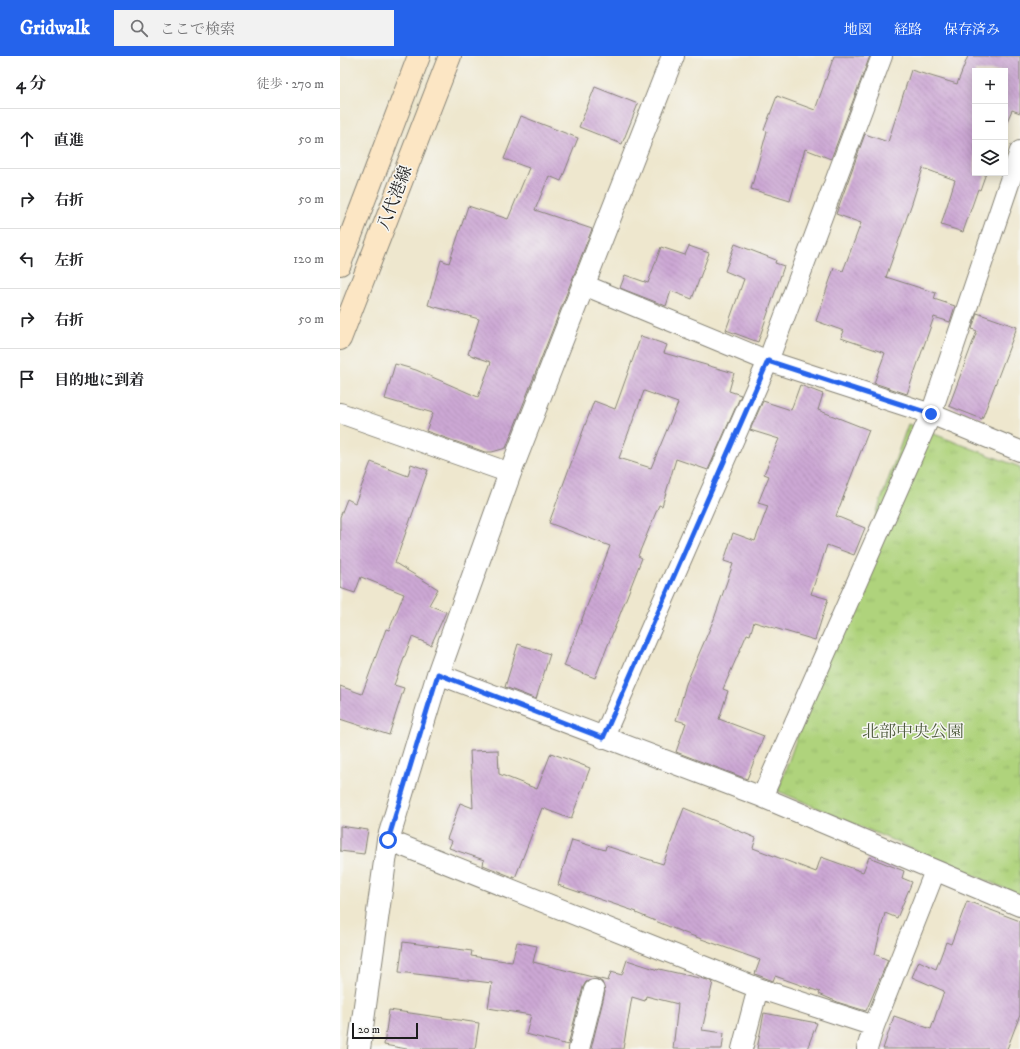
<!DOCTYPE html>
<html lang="ja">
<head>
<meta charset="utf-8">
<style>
  :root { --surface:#fff; --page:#f2f2f2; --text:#202124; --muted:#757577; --line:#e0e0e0; --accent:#2563eb }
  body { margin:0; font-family:"IM FELL DW Pica","Noto Serif JP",serif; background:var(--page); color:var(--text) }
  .controls { position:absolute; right:12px; top:12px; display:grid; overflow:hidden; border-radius:0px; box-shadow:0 2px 10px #0003 }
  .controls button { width:36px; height:36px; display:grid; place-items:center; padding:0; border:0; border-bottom:1px solid var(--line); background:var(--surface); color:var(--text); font:20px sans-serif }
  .scale { position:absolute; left:12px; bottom:10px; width:66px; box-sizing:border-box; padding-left:4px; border:2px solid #1c1c1c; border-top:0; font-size:11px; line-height:14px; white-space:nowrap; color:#1c1c1c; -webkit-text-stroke:3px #f6f6f2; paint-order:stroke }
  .stop { position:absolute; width:12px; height:12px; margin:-9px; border:3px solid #2563eb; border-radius:50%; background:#fff }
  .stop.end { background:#2563eb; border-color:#fff; box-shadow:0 1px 4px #0008 }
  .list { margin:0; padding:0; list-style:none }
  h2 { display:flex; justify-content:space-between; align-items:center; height:52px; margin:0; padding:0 16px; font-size:17px }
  h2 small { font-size:13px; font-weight:400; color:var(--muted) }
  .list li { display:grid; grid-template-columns:26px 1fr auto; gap:12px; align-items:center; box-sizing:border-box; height:60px; padding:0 16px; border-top:1px solid var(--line) }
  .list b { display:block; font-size:15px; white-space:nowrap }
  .list em { font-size:13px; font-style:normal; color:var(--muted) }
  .icon { flex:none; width:22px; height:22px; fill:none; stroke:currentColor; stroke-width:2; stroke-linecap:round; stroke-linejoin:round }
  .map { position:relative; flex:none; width:680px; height:993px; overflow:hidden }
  header { display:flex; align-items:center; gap:24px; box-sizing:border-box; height:56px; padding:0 20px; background:var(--accent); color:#fff }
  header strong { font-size:19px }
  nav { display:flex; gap:22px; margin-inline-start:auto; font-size:14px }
  .search { width:280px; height:36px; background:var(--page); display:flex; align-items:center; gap:10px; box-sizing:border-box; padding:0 14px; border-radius:0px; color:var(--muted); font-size:15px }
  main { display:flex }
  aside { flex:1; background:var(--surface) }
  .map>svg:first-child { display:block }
  .park { fill:url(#park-tufts); stroke:#66784c }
  .building { fill:url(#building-back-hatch); fill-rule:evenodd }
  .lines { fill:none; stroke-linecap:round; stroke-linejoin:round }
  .minor-casing { stroke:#858275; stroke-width:22 }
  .tertiary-casing { stroke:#858275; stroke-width:24 }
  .secondary-casing { stroke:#858275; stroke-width:24 }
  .minor { stroke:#fff; stroke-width:20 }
  .tertiary { stroke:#fff; stroke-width:22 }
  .secondary { stroke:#fce6c4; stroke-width:22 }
  .route { stroke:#2563eb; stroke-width:5 }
  .labels { text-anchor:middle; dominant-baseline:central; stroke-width:3; stroke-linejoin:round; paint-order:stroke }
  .street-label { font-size:17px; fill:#1c1c1c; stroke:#f6f6f2 }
  .park-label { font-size:17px; fill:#4f5c3e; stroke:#f6f6f2 }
</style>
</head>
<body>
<header>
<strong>Gridwalk</strong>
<div class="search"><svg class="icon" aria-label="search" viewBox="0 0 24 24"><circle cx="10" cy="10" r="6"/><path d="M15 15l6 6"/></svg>ここで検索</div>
<nav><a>地図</a><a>経路</a><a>保存済み</a></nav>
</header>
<main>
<aside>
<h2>4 分<small>徒歩 · 270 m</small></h2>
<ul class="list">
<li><svg class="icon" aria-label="ahead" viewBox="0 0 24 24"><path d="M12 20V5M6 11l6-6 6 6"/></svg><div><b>直進</b></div><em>50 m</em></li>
<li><svg class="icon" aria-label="right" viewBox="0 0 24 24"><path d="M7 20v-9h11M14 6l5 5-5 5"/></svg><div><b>右折</b></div><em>50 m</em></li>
<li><svg class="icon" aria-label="left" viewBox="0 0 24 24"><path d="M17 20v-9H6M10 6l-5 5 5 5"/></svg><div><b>左折</b></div><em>120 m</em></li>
<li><svg class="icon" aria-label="right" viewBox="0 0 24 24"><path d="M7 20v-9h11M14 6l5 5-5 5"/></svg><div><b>右折</b></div><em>50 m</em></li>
<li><svg class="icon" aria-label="arrive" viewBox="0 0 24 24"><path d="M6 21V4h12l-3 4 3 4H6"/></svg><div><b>目的地に到着</b></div></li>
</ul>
</aside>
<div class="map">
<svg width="680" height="993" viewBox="0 0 680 993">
  <defs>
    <pattern id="park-tufts" width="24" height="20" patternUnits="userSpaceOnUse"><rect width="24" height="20" fill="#afd37c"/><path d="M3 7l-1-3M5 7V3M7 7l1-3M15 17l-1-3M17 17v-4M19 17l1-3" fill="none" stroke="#96b56b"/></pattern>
    <pattern id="building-back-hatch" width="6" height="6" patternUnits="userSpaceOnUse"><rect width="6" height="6" fill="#cca7d4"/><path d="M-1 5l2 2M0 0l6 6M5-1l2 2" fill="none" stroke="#af8fb5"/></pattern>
  </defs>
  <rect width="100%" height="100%" fill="#f6f6f2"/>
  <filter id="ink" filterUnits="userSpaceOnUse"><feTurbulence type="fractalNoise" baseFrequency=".025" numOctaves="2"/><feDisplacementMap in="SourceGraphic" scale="8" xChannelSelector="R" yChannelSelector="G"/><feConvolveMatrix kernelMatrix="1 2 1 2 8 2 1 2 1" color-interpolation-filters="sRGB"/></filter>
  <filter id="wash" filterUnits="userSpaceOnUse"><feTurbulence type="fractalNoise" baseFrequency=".012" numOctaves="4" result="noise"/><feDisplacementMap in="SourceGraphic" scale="16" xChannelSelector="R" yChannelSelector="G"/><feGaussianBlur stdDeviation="0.9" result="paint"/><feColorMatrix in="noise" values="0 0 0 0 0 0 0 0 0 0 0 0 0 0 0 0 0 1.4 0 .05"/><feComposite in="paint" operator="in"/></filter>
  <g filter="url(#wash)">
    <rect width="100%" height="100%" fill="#eee7ce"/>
    <path class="park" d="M568,368L680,411V839L438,735Z"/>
    <g id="blocks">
      <path class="building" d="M494,0H530L491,103L465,93L450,145L411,133L427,75L424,74L437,40L475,54Z
        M628,0H680V57L672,54L665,70V15H635V117H646L640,134L638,133L623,176L601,169L615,124L583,112L572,147L546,221L596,237L594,243L615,250L610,266L594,261L567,338L534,327L545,297L501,282L504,275L476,265L494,212L503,215L521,167L496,158L525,78L548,86L571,14L617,28Z
        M255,31L298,48L282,88L239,71Z
        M181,60L238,82L221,125L209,120L195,154L252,173L166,392L152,396H145L86,375L93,357L45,343L55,308L76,314L138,341L151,306L128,298L139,263L88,249L101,204L109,207L128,150L168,163L189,112L164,103Z
        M395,188L436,204L435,207L444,210L418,286L386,274L404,223L385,215Z
        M349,190L369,197L352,243L331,235L326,250L280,232L285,219L308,227L321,191L345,199Z
        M637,257L677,271L642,363L609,350L637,275L632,273Z
        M301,280L327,289L324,297L394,317L389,335L401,339L368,414L336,403L322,450L319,449L298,500L302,502L255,622L224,610L270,490L209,467L254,345L275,353ZM304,335L338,347L311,412L279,402Z
        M460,329L483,338L478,354L529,374L496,460L525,472L514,499L487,489L471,538L488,543L475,584L414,566L410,579L407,578L383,633L388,635L379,663L424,680L407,723L336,696L346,667L336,664L346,628L374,563L393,508L384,505L393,477L415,485L428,450L418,447L429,420L424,418L439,383L410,374L423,345L451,354Z
        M31,406L68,420L71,408L88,414L55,507L98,533L89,549L106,556L91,589L72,581L54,629L64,632L49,679L0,663V630L22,638L46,573L49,574L64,538L21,521L15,537L0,532V461L7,443L15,447Z
        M178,588L210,598L196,643L165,631Z
        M158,694L159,718L197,733L211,697L250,712L231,763L202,752L175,822L143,809L144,804L109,792L112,785L107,783L120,747L133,752L130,695Z
        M344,752L416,782L413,792L476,816L481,801L523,816L529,801L564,815L562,822L572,826L557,862L545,857L535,898L548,904L526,955L500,947L479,938L480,936L435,920L433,925L415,918L420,904L342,876L296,857L297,856L218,829L232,784L265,794L266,790L323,808Z
        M0,770L28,774L24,798L0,795Z
        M627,845L680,865V959L667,993H543L554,960L591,973L604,935L572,921L579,905L596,913L606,886L611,888Z
        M63,886L132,895L131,900L172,906L177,886L197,890L193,906L268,925L271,916L282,919L287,904L318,914L319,913L368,924L373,926L362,974L384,977L382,993H333L338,948L306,940L305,945L292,941L283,993H251L265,936L262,926L256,923L246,926L243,931L228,989L186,978L191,959L148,952L152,927L59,916Z
        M49,954L139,967L135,993H67L44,989Z
        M424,957L477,967L467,993H417Z"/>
    </g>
  </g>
  <g filter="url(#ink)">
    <use href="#blocks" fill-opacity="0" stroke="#858275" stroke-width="1"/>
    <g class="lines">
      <defs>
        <path id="minor" d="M244,229L428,305L591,358L680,395
          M0,357L170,417
          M98,618L422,741L680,850
          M263,682L428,305L542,0
          M422,741L591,358L680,95
          M48,784L418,932L534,970
          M239,993L254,934
          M402,993L418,932
          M527,993L534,970L595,815"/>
        <path id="tertiary" d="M19,993L48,784L98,618L170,417L333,0"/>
        <path id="secondary" d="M0,208L79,0
          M0,283L110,0"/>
      </defs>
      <use href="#minor" class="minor-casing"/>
      <use href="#tertiary" class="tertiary-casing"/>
      <use href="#secondary" class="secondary-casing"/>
      <use href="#minor" class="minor"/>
      <use href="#tertiary" class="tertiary"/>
      <use href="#secondary" class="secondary"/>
    </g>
  </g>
  <g class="lines" filter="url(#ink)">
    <path class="route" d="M48,784L98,618L263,682L428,305L591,358"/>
  </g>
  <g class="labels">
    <g class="street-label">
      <text transform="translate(55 142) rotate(-69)">八代港線</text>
    </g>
    <g class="park-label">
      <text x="573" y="676">北部中央公園</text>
    </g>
  </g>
</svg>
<div class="controls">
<button>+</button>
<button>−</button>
<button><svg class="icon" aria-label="layers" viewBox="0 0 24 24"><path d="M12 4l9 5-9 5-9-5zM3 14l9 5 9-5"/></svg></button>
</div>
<div class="scale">20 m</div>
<div class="stop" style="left:48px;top:784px"></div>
<div class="stop end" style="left:591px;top:358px"></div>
</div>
</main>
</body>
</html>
